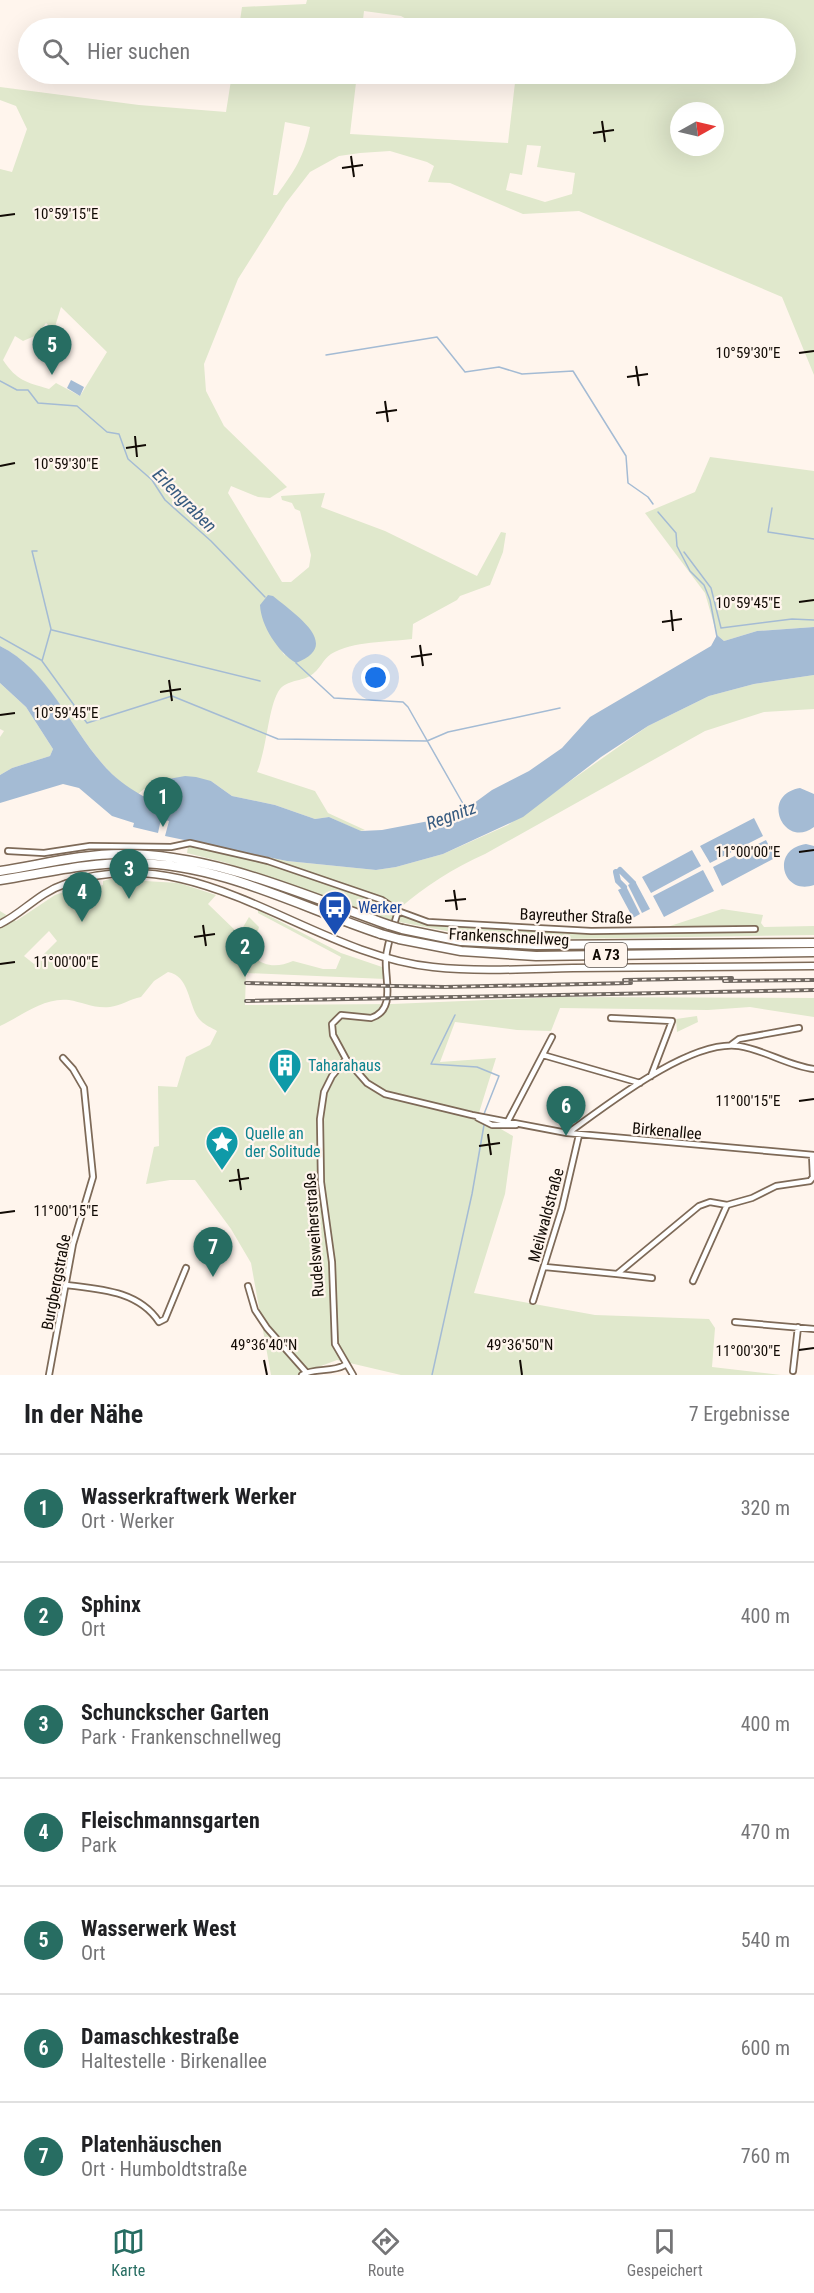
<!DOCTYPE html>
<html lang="de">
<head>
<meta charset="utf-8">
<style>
  :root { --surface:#fff; --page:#f2f2f2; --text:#202124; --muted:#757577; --line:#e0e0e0; --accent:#276d62 }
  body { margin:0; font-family:"Roboto Condensed",sans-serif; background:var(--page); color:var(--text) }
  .compass { position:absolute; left:670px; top:102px; width:54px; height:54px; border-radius:50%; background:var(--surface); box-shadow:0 6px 24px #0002; rotate:82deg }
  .you { position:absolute; left:376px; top:678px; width:21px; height:21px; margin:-15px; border:4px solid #fff; border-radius:50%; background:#1a73e8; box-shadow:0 0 0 9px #1a73e833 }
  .badge { display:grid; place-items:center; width:39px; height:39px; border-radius:50%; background:var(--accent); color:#fff; font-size:20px; font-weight:700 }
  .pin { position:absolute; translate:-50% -50px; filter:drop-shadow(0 2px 3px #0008) }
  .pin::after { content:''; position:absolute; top:32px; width:21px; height:18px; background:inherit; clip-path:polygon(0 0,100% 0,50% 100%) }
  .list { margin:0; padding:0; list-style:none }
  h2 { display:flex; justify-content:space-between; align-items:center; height:78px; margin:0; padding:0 24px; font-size:26px }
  h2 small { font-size:20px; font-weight:400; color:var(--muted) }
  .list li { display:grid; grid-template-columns:39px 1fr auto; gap:18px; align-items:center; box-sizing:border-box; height:108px; padding:0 24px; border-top:2px solid var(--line) }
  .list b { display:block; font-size:22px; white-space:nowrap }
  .list p { margin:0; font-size:20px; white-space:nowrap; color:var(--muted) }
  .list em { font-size:20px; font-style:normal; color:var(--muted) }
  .icon { flex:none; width:33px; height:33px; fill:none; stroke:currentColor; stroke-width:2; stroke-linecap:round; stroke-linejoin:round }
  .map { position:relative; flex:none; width:814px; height:1375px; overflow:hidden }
  .search { position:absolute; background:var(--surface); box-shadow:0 6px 24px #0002; left:18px; right:18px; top:18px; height:66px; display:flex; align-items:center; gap:15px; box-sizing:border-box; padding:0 21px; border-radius:33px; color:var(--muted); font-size:22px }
  .sheet { height:834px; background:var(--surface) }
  nav { display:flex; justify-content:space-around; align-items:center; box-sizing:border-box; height:84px; border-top:2px solid var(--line); background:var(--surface); font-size:16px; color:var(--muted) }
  nav a { display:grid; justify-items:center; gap:3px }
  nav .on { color:var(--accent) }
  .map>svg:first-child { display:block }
  .green { fill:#e0e8cc; fill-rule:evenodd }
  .water { fill:#a4bbd4 }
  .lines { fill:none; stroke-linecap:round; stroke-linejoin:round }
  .stream { stroke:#a4bbd4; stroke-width:1.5 }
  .canal { stroke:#a4bbd4; stroke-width:6 }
  .minor-casing { stroke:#7e6a58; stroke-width:8 }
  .secondary-casing { stroke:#7e6a58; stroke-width:9 }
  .motorway-casing { stroke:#7e6a58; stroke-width:11 }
  .minor { stroke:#fff; stroke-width:4.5 }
  .secondary { stroke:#fff; stroke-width:6 }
  .motorway { stroke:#fff; stroke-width:8 }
  .rail-casing { stroke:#716962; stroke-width:4 }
  .rail { stroke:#fff5ed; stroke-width:1.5; stroke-dasharray:4.5; stroke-linecap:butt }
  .motorway-bridge-casing { stroke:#7e6a58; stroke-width:11; stroke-linecap:butt }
  .motorway-bridge { stroke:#fff; stroke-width:8 }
  .ticks { fill:none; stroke:#120b05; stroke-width:2 }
  .labels { text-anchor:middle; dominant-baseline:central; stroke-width:4.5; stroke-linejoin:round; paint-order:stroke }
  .shield { fill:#fff5ed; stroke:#59514b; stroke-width:1.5 }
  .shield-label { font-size:15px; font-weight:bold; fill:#120b05 }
  .transit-label { font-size:16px; fill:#164399; stroke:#fff5ed; text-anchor:start }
  .street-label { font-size:16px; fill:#120b05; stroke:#fff5ed }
  .culture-label { font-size:16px; fill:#0d838f; stroke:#fff5ed; text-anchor:start }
  .water-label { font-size:18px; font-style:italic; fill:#365a7f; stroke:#fff5ed }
  .ticks-label { font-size:15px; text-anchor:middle; fill:#120b05; stroke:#fff5ed; stroke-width:4.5; stroke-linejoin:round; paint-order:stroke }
</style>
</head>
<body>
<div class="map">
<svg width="814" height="1375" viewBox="0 0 814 1375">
  <rect width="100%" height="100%" fill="#fff5ed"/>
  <path class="green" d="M307,0H814V375L782,297L579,211L523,214L450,183L428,182L434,166L427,162L390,151L360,153L339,156L310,172L286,203L238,279L204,364L206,391L224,426L287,487L270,498L258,497L231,486L228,493L282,582H291L309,567L311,555L300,511L295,509L292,503L282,500L281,496L325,493L321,507L385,531L477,576L501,532L506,533L503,552L490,585L460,596L457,600L413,624L412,639C388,642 353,641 331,654C323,659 320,670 310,676C299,682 285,680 278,692C268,710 267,748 257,772L315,791L328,813L365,830L360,831L329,817L315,819L275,805L232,796L211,781L162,786L144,789L138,794C81,763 61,677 0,646V169L12,172L27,129L16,106L0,100V87L139,105L226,112L232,74H357L350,134L508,143L516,74H786V28H445L417,25L401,16L364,11L362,28H239L242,7L306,4ZM679,111H715V147H679ZM285,122L310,127C304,157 295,170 277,195H273ZM527,145L541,146L537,167L575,173L572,194L545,202L506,190L510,173L522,175ZM61,307L107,352L80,396L56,383L49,389C26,382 17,381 3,360L15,336L23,341L37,335L46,323L54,330ZM268,595L285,656L274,639Z
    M710,457L814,471V627L757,631L724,641L717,635L705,593L645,513L695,492Z
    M814,675V709L764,712L705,731L485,854C453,868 424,887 400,908L429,920L593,929H661L722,909L763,915L761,923L764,927L814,926V935L559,939L473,936L394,921L227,863L187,853L189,840L287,861L376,870L396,867L443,854L508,825L648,726L709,696L754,684Z
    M0,683L26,707L53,749L50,756L12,768L0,775V737L4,731L0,729Z
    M110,879L179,883L216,895L208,904L239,934L249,917L259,927L251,954C263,967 277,968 293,961L323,969H336L341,957L258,913V910L341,953L382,967L385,979L246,973L245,1005L392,1004L560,997L814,998V1017L750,1007L708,1010L560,1008L551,1031L517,1030L455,1022L440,1062L496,1058L478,1116L513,1136L505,1194L474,1293L595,1315L709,1319L715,1328L712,1367L781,1375H401L337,1360L297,1375H271L251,1263L231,1229L195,1180H170L146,1184L154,1147L159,1146L158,1086L177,1087L186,1057L210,1045L217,1031C212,1028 205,1025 201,1021C188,1009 191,976 168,972L154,981L141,997C130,999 120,1006 110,1007C95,1009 82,1002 69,1000C43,997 22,1016 0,1026V911L16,921L55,895L85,885L86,889L103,885V881ZM49,931L57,941L34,964L24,956Z
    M697,1016L698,1022L677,1032L676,1019Z"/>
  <path class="water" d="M71,380L84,387L80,396L67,388Z
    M268,595L273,596C293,613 344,645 296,663C278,652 261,626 260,605Z
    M814,627V675L754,684L709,696L648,726L601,757L523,817L443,854L396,867L376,870L287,861L165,836L169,821L161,819L158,833L133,827L134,823L112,816L79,788L63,784L0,803V775L12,768L50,756L53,749L26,707L0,683V646C52,672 73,736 112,774C124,785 137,793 150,800L159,794L163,780L185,776L196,777L211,781L232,796L275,805L315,819L329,817L361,831L382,830L429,821L466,809L492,790L529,771L562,748L590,717L711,646L717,635L724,641L757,631Z
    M800,788L814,794V827C784,850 759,795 800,788Z
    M754,818L763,836L710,863L700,846Z
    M766,840L775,858L722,886L713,867Z
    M806,844L814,846V885C782,896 770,849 806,844Z
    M692,850L701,866L651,893L642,877Z
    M703,870L714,891L664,917L653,896Z
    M635,881L650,909L642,913L628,885Z
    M626,886L640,914L633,918L618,890Z"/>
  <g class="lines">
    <path class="stream" d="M326,355L437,337L465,372L499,367L522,374L573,371L626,456L628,483L648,497L653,504
      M0,381L17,390H28L38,403L77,406L107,432L119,434L128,459L152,480L165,500L211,541L265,597
      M772,508L768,532L814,539
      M658,512L676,533L677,546L690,571L704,585L710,600L717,637
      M37,551H32L51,629L42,661L87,723L172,696L278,739L427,741L448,732L560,708
      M684,552L711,588L721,628L792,619L814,620
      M52,630L260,681
      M0,637L41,660
      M296,663L334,698L403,702L408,707L466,809
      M455,1015L431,1064L477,1067L499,1076L484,1114
      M432,1375L472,1194L484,1125"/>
    <path class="canal" d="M620,870L633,883
      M616,872L618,881L624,887"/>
    <defs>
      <path id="minor" d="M8,851L44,853L90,846L171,847L190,843L268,861L382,900L398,911L428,922L591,931L755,929
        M398,911C394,926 387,943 386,958C384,978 397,1010 371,1018L341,1015L332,1024L333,1035L346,1059L367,1083L385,1094L472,1115L567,1133L814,1155
        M611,1018L672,1021L651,1076
        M731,1045L739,1039L799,1028
        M543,1055L640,1083
        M346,1059L332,1076L324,1092L320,1119L321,1182L332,1262L335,1344L353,1375
        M478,1118L492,1125H516
        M508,1121L552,1037
        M568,1133C607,1105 690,1039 739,1046C765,1050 788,1066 814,1069
        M545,1267L617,1274L699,1206L710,1202L727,1205
        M617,1274L652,1278
        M693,1281L727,1205L752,1198L776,1186L810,1181L813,1177L812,1155
        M67,1285C100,1289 139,1291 159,1322L165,1319L186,1268
        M248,1286L255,1310L267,1328L306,1372
        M533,1301L562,1208L579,1135
        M735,1322L814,1329
        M793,1371L798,1327
        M49,1375L73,1244L93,1177L84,1088L73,1069L63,1058
        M302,1375C316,1367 331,1373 345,1365"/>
      <path id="secondary" d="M0,924C23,913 38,893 65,884C197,836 307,954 433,967C479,972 527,969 573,968C654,968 734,967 814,966"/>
      <path id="motorway" d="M0,871C40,865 81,854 122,854C215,854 303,895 389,925
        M0,880C45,873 90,862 136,863C222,864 302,908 381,934
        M402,929L461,941L536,945L814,943
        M399,939L461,951L536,956L814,952"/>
    </defs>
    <use href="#minor" class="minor-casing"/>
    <use href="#secondary" class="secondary-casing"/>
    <use href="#motorway" class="motorway-casing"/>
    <use href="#minor" class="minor"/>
    <use href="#secondary" class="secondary"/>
    <use href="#motorway" class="motorway"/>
    <defs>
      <path id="rail" d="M624,980L732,978
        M724,981L814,980
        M246,983L445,987L631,983
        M246,1001L814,990"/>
    </defs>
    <use href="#rail" class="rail-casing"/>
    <use href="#rail" class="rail"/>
    <defs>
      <path id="motorway-bridge" d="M389,925L402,929
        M381,934L399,939"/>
    </defs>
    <use href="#motorway-bridge" class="motorway-bridge-casing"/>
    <use href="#motorway-bridge" class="motorway-bridge"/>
  </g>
  <path class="ticks" d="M602,121L605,142M593,133L614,130M351,156L354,177M342,168L363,165M0,216L15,214M799,353L814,351M636,366L639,386M627,377L648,374M385,401L388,422M376,413L397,410M135,436L137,457M126,448L146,445M0,466L15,463M799,602L814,600M671,610L673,631M662,622L682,619M420,645L423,666M411,657L432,654M169,680L172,701M160,692L181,689M0,715L15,713M799,852L814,850M454,890L457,910M445,901L466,899M203,925L206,946M194,937L215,934M0,964L15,962M799,1101L814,1099M488,1134L491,1155M479,1146L500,1143M238,1169L241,1190M229,1181L249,1178M0,1213L15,1211M799,1350L814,1348M264,1360L267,1375M520,1360L522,1375"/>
  <defs>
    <symbol id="bus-pin" viewBox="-11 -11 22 30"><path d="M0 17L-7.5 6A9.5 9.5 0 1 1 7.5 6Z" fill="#1a4fb4" stroke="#fff5ed"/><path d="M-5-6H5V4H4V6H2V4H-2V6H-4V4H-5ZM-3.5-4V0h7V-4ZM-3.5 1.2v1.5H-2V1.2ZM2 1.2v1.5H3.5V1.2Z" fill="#fff"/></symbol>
    <symbol id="building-pin" viewBox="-11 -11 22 30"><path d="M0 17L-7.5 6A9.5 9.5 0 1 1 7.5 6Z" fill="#0f9aa8" stroke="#fff5ed"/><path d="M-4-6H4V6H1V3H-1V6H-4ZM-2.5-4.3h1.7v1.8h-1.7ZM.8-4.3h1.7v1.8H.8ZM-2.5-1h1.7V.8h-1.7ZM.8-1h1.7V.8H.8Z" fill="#fff"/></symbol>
    <symbol id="sight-pin" viewBox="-11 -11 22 30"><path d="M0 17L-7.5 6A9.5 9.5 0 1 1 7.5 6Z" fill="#0f9aa8" stroke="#fff5ed"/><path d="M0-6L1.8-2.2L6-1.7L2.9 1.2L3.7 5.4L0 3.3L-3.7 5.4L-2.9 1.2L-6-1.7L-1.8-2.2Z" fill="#fff"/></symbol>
  </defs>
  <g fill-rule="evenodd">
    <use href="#bus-pin" x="316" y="888" width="38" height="52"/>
    <use href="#building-pin" x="266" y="1046" width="38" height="52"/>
    <use href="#sight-pin" x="203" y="1123" width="38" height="52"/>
  </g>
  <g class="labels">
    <rect class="shield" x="585" y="943" width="42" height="24" rx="4.5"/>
    <g class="shield-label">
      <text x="606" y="955">A 73</text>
    </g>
    <g class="transit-label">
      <text x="358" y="907">Werker</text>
    </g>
    <g class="street-label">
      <text transform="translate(576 916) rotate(2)">Bayreuther Straße</text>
      <text transform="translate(509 937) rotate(3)">Frankenschnellweg</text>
      <text transform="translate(667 1131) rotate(5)">Birkenallee</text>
      <text transform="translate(546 1215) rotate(-75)">Meilwaldstraße</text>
      <text transform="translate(314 1235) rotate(-94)">Rudelsweiherstraße</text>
      <text transform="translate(56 1282) rotate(-79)">Burgbergstraße</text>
    </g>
    <g class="culture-label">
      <text x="308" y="1065">Taharahaus</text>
      <text x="245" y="1133">Quelle an<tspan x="245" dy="18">der Solitude</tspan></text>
    </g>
    <g class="water-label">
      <text transform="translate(185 500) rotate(45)">Erlengraben</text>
      <text transform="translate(451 815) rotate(-20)">Regnitz</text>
    </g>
  </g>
  <g class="ticks-label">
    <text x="66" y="219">10°59'15"E</text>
    <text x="748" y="358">10°59'30"E</text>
    <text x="66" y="469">10°59'30"E</text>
    <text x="748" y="608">10°59'45"E</text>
    <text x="66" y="718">10°59'45"E</text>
    <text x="748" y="857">11°00'00"E</text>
    <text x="66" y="967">11°00'00"E</text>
    <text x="748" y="1106">11°00'15"E</text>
    <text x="66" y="1216">11°00'15"E</text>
    <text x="264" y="1350">49°36'40"N</text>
    <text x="520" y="1350">49°36'50"N</text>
    <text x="748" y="1356">11°00'30"E</text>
  </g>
</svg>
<svg class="compass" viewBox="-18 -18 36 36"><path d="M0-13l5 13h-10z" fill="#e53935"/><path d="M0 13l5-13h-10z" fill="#757577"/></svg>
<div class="you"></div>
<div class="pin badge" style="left:163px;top:827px">1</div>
<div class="pin badge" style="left:245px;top:977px">2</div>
<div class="pin badge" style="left:129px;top:899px">3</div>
<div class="pin badge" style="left:82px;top:922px">4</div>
<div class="pin badge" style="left:52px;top:375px">5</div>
<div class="pin badge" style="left:566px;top:1136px">6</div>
<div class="pin badge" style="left:213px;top:1277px">7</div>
<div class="search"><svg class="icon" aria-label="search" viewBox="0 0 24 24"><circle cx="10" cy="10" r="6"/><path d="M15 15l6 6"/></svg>Hier suchen</div>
</div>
<section class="sheet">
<h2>In der Nähe<small>7 Ergebnisse</small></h2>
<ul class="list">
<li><span class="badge">1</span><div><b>Wasserkraftwerk Werker</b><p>Ort · Werker</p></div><em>320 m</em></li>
<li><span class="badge">2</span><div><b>Sphinx</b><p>Ort</p></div><em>400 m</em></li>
<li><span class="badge">3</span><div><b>Schunckscher Garten</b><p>Park · Frankenschnellweg</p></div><em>400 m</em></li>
<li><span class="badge">4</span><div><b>Fleischmannsgarten</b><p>Park</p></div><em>470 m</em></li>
<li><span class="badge">5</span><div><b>Wasserwerk West</b><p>Ort</p></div><em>540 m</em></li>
<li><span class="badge">6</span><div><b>Damaschkestraße</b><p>Haltestelle · Birkenallee</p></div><em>600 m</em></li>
<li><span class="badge">7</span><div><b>Platenhäuschen</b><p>Ort · Humboldtstraße</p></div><em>760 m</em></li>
</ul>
</section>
<nav>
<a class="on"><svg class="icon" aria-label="map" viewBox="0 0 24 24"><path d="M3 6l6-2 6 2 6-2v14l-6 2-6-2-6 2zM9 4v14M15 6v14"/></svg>Karte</a>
<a><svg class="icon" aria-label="directions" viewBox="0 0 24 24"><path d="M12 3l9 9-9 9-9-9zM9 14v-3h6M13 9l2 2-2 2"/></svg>Route</a>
<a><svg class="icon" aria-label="saved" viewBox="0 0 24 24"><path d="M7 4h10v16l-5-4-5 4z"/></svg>Gespeichert</a>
</nav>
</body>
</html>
